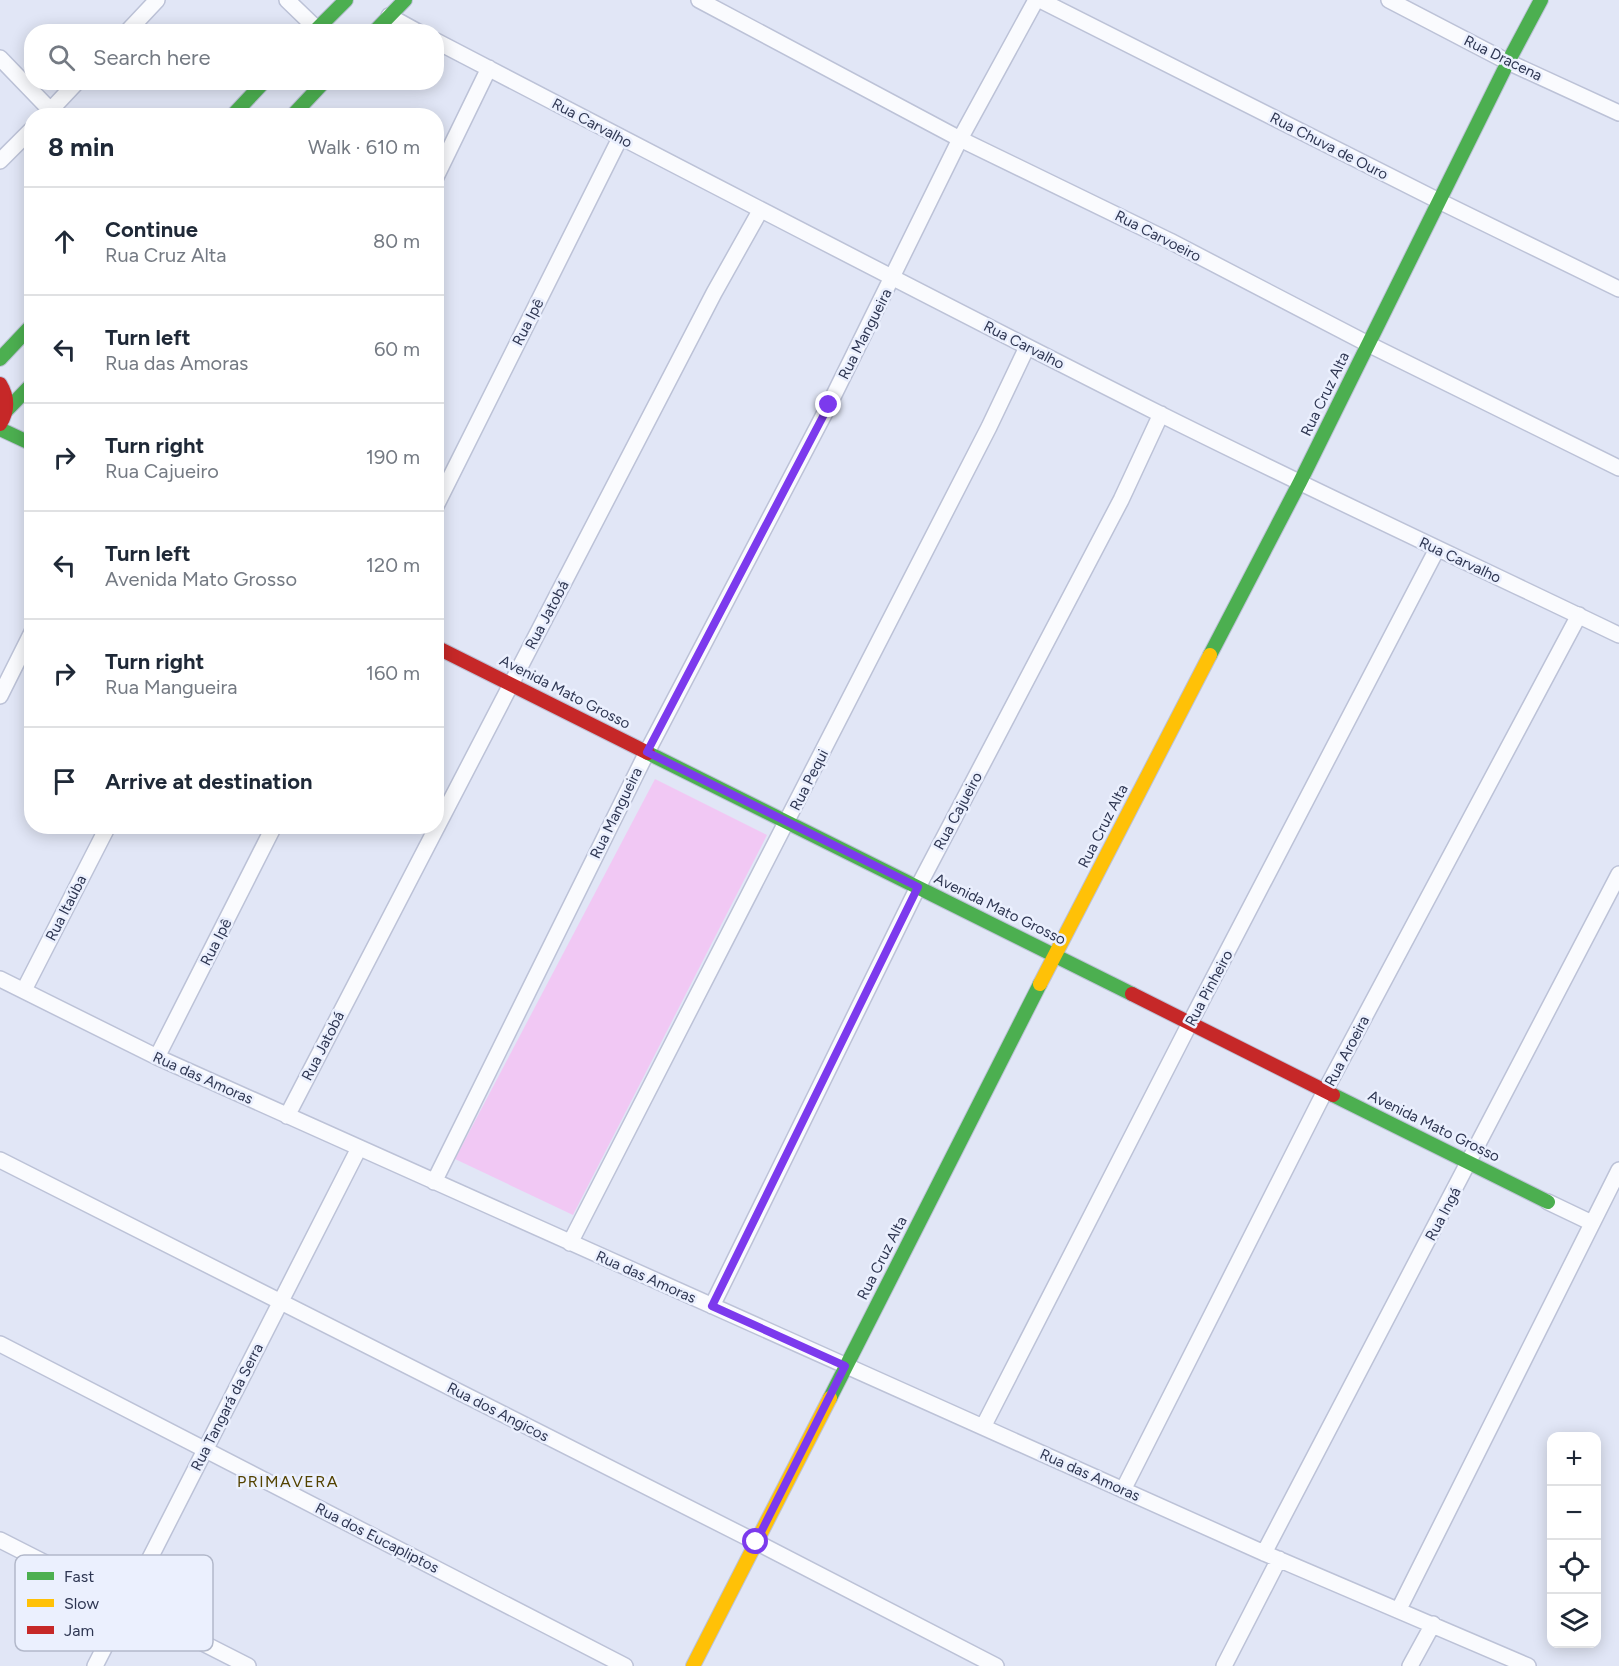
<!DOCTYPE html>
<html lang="en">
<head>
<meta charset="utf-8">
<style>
  :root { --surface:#fff; --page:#f2f2f3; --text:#1f2937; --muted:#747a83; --line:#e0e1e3 }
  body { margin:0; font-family:Figtree,sans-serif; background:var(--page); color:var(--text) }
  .controls { position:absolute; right:18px; bottom:18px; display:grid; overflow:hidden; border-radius:12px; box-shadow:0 3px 15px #0003 }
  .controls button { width:54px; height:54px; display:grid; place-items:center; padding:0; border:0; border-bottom:2px solid var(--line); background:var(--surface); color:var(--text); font:30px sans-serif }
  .stop { position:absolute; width:18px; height:18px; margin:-14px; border:4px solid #7c3aed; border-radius:50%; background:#fff }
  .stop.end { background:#7c3aed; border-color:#fff; box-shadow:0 2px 6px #0008 }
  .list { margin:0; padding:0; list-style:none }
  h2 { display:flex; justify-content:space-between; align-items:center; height:78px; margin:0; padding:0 24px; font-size:26px }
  h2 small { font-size:20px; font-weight:400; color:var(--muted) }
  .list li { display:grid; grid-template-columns:39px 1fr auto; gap:18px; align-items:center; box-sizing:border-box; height:108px; padding:0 24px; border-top:2px solid var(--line) }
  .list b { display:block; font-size:22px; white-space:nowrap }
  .list p { margin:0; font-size:20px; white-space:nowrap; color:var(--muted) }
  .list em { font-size:20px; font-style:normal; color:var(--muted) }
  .icon { flex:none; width:33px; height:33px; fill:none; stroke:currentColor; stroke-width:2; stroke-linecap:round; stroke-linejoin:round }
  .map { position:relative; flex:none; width:1619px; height:1666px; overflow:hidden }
  .search { position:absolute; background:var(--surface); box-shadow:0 3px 15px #0003; left:24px; top:24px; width:420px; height:66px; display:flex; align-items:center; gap:15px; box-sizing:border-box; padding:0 21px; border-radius:24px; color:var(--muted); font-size:22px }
  .panel { position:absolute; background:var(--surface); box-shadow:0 3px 15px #0003; left:24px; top:108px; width:420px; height:726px; border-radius:24px }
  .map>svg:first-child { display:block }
  .green { fill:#f1c8f4 }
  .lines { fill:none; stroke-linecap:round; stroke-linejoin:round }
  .street-casing { stroke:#bcc2d7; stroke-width:18 }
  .fast-casing { stroke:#bcc2d7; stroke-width:16 }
  .slow-casing { stroke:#bcc2d7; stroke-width:16 }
  .jam-casing { stroke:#bcc2d7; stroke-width:16 }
  .street { stroke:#fafbfe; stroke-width:15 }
  .fast { stroke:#4caf50; stroke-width:14 }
  .slow { stroke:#ffc107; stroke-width:14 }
  .jam { stroke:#c62828; stroke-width:14 }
  .route { stroke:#7c3aed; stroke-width:8 }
  .labels { text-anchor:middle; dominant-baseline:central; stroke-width:5; stroke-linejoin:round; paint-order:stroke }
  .street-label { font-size:15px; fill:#2e3652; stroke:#ebf0fe }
  .neighbourhood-label { font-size:16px; letter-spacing:1.5px; fill:#534200; stroke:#ebf0fe }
  .key { fill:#ebf0fe; stroke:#b2b8ca; stroke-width:1.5 }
  .key-label { font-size:16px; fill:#2e3652 }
</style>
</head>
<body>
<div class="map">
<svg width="1619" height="1666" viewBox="0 0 1619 1666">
  <rect width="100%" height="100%" fill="#e1e6f6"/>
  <path class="green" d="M655,779L767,835L573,1215L455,1159Z"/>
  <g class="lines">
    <defs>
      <path id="street" d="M287,0L317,29
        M699,0L960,139L1170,241L1368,344L1619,468
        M1040,0L1439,201L1619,289
        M1389,0L1508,62L1619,113
        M389,16L418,32
        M127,32L157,0
        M436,41C676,166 916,291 1158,413C1310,489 1465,561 1619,635
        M0,58L56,116
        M45,116L77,82
        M0,161L32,129
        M436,177L489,68
        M436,506L620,138
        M0,696L32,632
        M0,979L157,1057L1264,1553L1528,1666
        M24,990L108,826
        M157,1057L274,826
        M287,1116L714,293L760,211
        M0,1160L756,1542L996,1666
        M434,1182L647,752L829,405L960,139L1036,0
        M1548,1202L1592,1223
        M570,1243L989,427L1027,347
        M712,1306L918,887L1121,500L1161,414
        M0,1344L625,1666
        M983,1427L1190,1023L1437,549
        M1123,1490L1325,1091L1579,615
        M0,1540L248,1666
        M1264,1553L1619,874
        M1399,1609L1619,1170
        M95,1666L359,1148
        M1224,1666L1279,1559
        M1410,1666L1433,1624"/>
      <path id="fast" d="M314,32L346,0
        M374,32L405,0
        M232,116L264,82
        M292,116L324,82
        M0,359L32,325
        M6,411L32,384
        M0,429L32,444
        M1210,655L1300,482L1508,62L1541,0
        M648,753L1132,994
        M1333,1095L1548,1202
        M830,1398L1040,984"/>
      <path id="slow" d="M1040,984L1210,655
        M693,1666L830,1398"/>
      <path id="jam" d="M0,384C8,397 8,411 0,424
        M436,647L648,753
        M1132,994L1333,1095"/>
    </defs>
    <use href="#street" class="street-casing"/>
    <use href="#fast" class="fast-casing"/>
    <use href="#slow" class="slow-casing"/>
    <use href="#jam" class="jam-casing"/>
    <use href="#street" class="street"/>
    <use href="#fast" class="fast"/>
    <use href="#slow" class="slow"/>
    <use href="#jam" class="jam"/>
  </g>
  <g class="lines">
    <path class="route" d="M756,1542L845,1366L712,1306L918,887L647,752L829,405"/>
  </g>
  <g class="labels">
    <g class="street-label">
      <text transform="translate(1503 58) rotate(26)">Rua Dracena</text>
      <text transform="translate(592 123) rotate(28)">Rua Carvalho</text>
      <text transform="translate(1329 146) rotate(27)">Rua Chuva de Ouro</text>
      <text transform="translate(1158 236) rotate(27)">Rua Carvoeiro</text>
      <text transform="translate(528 322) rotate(-63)">Rua Ipê</text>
      <text transform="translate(865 334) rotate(-63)">Rua Mangueira</text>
      <text transform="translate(1024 345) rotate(27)">Rua Carvalho</text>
      <text transform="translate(1325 394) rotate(-64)">Rua Cruz Alta</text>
      <text transform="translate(1460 560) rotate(25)">Rua Carvalho</text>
      <text transform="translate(547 615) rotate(-62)">Rua Jatobá</text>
      <text transform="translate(565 692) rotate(27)">Avenida Mato Grosso</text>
      <text transform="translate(809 780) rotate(-63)">Rua Pequi</text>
      <text transform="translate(958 811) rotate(-62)">Rua Cajueiro</text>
      <text transform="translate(616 813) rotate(-64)">Rua Mangueira</text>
      <text transform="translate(1103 826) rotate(-63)">Rua Cruz Alta</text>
      <text transform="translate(66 908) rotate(-63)">Rua Itaúba</text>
      <text transform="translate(1000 909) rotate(26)">Avenida Mato Grosso</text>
      <text transform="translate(216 942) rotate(-63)">Rua Ipê</text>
      <text transform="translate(1209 988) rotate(-62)">Rua Pinheiro</text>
      <text transform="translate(323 1046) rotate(-63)">Rua Jatobá</text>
      <text transform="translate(1347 1051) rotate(-62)">Rua Aroeira</text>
      <text transform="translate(203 1078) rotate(24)">Rua das Amoras</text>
      <text transform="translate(1434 1126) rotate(26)">Avenida Mato Grosso</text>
      <text transform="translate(1443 1214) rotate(-62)">Rua Ingá</text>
      <text transform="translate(882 1258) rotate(-63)">Rua Cruz Alta</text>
      <text transform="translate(646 1277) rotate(24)">Rua das Amoras</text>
      <text transform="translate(227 1407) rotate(-63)">Rua Tangará da Serra</text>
      <text transform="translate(498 1412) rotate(27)">Rua dos Angicos</text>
      <text transform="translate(1090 1475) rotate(24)">Rua das Amoras</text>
      <text transform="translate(377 1538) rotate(27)">Rua dos Eucapliptos</text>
    </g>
    <g class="neighbourhood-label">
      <text x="288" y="1481">PRIMAVERA</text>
    </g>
  </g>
  <rect x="15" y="1555" width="198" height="96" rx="9" class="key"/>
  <rect x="27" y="1572" width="27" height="8" fill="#4caf50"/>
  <rect x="27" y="1599" width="27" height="8" fill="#ffc107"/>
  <rect x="27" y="1626" width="27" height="8" fill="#c62828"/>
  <g class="key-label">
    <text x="64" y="1582">Fast</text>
    <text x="64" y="1609">Slow</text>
    <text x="64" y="1636">Jam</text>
  </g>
</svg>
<div class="controls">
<button>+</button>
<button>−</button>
<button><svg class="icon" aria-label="locate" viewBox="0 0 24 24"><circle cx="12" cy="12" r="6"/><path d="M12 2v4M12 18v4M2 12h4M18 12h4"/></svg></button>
<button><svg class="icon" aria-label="layers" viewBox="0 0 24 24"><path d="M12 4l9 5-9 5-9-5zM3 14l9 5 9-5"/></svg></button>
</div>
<div class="stop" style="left:756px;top:1542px"></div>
<div class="stop end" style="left:829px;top:405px"></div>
<div class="search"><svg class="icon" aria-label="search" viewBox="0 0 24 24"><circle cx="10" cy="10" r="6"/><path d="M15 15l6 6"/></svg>Search here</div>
<section class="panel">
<h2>8 min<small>Walk · 610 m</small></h2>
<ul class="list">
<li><svg class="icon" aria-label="ahead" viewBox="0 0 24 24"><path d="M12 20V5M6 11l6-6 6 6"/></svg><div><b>Continue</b><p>Rua Cruz Alta</p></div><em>80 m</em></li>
<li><svg class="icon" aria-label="left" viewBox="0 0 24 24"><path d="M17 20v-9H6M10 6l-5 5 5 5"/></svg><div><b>Turn left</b><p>Rua das Amoras</p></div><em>60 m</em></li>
<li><svg class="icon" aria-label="right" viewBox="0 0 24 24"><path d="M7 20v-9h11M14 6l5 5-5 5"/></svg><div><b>Turn right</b><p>Rua Cajueiro</p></div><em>190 m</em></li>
<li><svg class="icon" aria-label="left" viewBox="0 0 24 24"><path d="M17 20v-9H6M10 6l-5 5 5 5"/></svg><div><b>Turn left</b><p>Avenida Mato Grosso</p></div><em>120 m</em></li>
<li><svg class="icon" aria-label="right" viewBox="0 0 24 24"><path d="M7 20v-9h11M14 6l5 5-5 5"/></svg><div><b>Turn right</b><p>Rua Mangueira</p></div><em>160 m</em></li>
<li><svg class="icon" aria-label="arrive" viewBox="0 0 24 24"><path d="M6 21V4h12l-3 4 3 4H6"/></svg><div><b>Arrive at destination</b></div></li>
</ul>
</section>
</div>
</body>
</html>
